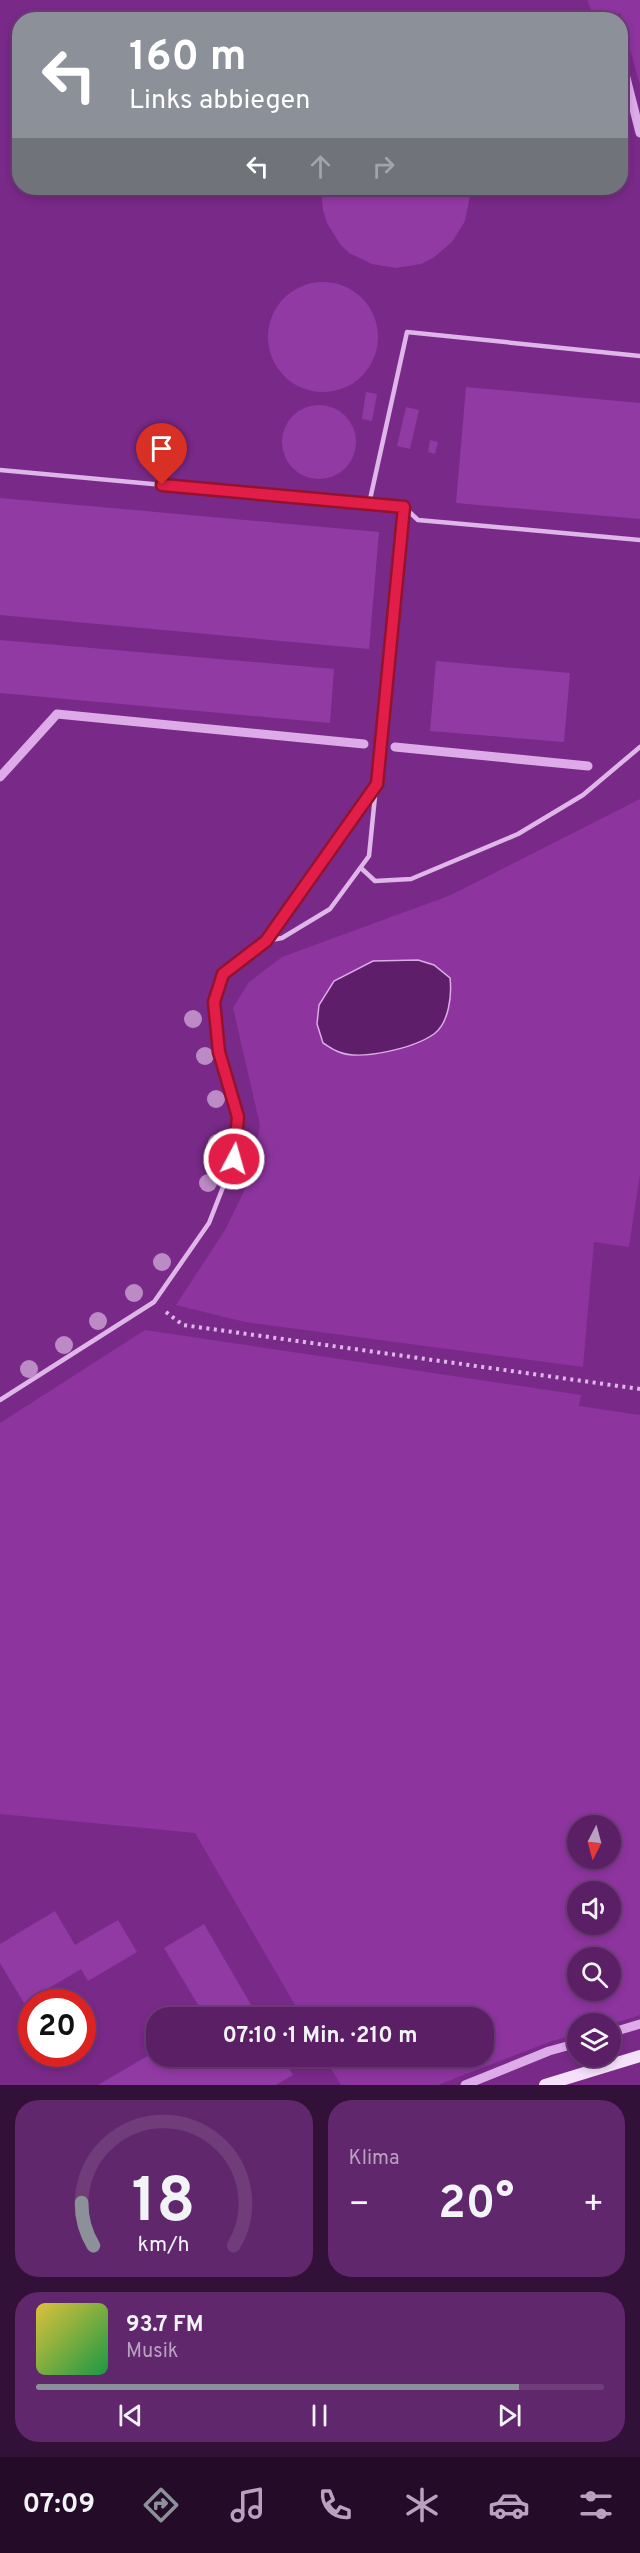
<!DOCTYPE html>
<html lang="de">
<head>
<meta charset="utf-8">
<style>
	:root { --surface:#5b1f66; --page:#61276c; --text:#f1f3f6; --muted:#b8a2bf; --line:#703d7a; --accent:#8c9099 }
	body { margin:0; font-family:Overpass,sans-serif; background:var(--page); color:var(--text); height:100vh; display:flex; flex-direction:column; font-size:22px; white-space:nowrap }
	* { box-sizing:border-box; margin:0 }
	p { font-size:20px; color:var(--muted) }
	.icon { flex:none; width:33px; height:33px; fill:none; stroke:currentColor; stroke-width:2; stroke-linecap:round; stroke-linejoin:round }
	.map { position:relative; height:2085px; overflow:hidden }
	.sheet { display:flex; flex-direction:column; gap:15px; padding:15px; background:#321138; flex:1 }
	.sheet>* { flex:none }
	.hud { position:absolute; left:12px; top:12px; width:616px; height:183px; border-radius:24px; box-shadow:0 3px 9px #0003,0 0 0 2px var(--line); background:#8c9099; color:#fff; overflow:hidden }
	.needle { width:39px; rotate:186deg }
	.tools { position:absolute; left:567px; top:1815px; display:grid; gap:12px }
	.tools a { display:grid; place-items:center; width:54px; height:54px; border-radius:50%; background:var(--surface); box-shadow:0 3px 9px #0003,0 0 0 2px var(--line); font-size:30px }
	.speed { position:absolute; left:18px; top:1989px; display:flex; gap:12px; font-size:30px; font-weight:700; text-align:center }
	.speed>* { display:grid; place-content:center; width:78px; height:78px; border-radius:50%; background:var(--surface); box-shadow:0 3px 9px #0003,0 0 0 2px var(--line); line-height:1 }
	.speed .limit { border:9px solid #d22; background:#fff; color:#111 }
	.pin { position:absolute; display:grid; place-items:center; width:51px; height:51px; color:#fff; margin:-62px -26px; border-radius:50% 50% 50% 0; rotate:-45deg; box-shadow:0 0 6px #0007 }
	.pin .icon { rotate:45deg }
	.me { position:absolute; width:66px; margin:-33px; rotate:6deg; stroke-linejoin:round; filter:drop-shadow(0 0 4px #0008) }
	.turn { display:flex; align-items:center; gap:21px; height:126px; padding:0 18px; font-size:27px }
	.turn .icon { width:78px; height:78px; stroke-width:2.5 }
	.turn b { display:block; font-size:42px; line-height:51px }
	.lanes { display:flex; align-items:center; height:57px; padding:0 18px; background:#0003; justify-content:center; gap:30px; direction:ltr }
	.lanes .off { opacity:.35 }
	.big { font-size:45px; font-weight:700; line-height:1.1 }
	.sheet .card { flex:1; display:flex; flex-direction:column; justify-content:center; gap:9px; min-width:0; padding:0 21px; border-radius:24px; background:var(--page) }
	.sheet .dial { align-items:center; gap:0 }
	.dial svg { height:156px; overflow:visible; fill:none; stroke:var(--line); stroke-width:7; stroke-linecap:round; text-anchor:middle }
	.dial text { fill:var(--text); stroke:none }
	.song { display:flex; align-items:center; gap:18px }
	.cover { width:72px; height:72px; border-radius:9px; background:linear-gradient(135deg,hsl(50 70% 55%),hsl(140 70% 35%)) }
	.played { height:6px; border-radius:3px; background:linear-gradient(90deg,var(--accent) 85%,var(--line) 85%) }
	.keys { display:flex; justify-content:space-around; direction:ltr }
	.heat { display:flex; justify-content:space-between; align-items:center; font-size:33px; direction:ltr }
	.sheet .tiles { flex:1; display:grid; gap:15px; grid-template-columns:1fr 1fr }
	.card:last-child { grid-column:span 2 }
	.trip { position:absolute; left:146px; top:2007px; width:348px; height:60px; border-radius:24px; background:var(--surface); box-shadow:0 3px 9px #0003,0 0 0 2px var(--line); font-weight:700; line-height:60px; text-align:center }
	.dock { display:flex; height:96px; justify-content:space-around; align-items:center; background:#240c29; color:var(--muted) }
	.dock .icon { width:42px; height:42px }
	.dock .selected { color:var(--accent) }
	.dock b { font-size:27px; color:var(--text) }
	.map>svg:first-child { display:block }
	.green { fill:#8d349f; fill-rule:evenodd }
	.water { fill:#5e1e69; stroke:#ddabe8; stroke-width:1.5 }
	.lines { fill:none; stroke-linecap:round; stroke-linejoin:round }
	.stream { stroke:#ddabe8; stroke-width:9 }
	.building { fill:#923aa4 }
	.path { stroke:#dfb6e8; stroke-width:4; stroke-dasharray:3 4.5; stroke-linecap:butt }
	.lane { stroke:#dfb6e8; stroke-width:4.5 }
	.secondary { stroke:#f4e0f8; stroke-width:12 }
	.tree { fill:#bc8ac5 }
	.route-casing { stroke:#92132f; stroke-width:15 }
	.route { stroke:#e11d48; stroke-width:10 }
</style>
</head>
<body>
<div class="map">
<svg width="640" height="2085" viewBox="0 0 640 2085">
	<rect width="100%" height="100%" fill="#792988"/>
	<path class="green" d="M587,0h53v85l-20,-72 -10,6h-15z
		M640,799v375l-11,73 -35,-5 -11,125 -338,-45 -69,-17 49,-75 27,-55 8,-50 -27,-117 16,-26 33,-25 169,-62z
		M145,1330l436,65 -2,11 61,9v600l-29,9h-33l-1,10 -28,8 -111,43h-97l-17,-28 159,-1v-38l-181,-1 -107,-184 -195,-19v-391zM578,1826h32v32h-32zM578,1892h32v32h-32zM578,1958h32v32h-32z"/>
	<path class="water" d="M418,960l16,5 16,13c2,17 -1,45 -16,56 -20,14 -73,27 -95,18 -6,-2 -11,-6 -16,-9l-6,-19 2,-19 15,-24 39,-20z"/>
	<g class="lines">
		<path class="stream" d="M621,58l19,75
			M395,747l193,19
			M0,777l57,-63 307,30
			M610,2033l30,-9
			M465,2085l84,-34 29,-8"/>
	</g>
	<path class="building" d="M321,188h148l1,8 -5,25 -13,21 -19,16 -12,6 -25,4 -24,-4 -23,-11 -9,-9 -13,-21 -4,-13z
		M268 337a55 55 0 1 1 110 0a55 55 0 1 1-110 0Z
		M466,387l174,16v116l-184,-16z
		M366,392l11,2 -5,27 -10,-2z
		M282 442a37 37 0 1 1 74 0a37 37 0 1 1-74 0Z
		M406,407l13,3 -9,39 -13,-3z
		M430,440l8,2 -3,12 -7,-2z
		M0,498l379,34 -10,117 -369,-34z
		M0,640l334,29 -4,54 -330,-30z
		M436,661l134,12 -6,69 -134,-11z
		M55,1911l20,34 43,-25 19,32 -49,29 -7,-12 -57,34 -24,-40v-19z
		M204,1924l43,74 12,20h-53l-42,-70z
		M156,2051v5h126l11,19 -17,10h-178z"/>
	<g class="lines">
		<path class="path" d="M166,1312l17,13 457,64"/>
		<path class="lane" d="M0,470l404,37 14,13 222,20
			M369,504l38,-172 233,24
			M361,868l14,13 36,-2 107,-45 65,-39 57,-48
			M266,941l109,-155
			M0,1400l154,-98 55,-79 25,-64 5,-42 -19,-65 -6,-50 9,-28 43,-33 16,-3 48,-29 39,-53 35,-349"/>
		<path class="secondary" d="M545,2085l95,-29"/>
	</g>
	<g class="tree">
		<circle cx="193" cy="1019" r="9"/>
		<circle cx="205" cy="1056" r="9"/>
		<circle cx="216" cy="1099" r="9"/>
		<circle cx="217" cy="1143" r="9"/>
		<circle cx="208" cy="1183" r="9"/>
		<circle cx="162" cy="1262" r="9"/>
		<circle cx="134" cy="1293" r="9"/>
		<circle cx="98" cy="1321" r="9"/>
		<circle cx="64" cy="1345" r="9"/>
		<circle cx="29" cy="1369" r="9"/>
	</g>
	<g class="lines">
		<g class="route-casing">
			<path id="route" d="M162,485l242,22 -27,277 -111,157 -43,33 -9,28 5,50 19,65 -4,42"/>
		</g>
		<use href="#route" class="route"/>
	</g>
</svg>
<div class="tools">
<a><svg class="needle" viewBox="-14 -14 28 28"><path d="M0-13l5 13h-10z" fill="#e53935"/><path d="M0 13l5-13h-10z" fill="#b8a2bf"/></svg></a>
<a><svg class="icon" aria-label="sound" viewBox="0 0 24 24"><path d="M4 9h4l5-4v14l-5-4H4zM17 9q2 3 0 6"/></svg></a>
<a><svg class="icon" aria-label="search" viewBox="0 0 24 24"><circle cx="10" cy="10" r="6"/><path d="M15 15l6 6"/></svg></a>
<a><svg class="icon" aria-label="layers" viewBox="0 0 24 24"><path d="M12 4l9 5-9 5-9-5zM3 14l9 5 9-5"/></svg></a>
</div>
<div class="speed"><div class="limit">20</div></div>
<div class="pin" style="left:162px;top:485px;background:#d93025"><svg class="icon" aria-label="arrive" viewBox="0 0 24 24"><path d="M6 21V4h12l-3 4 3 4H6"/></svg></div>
<svg class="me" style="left:234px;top:1159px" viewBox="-20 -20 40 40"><circle r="17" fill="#e11d48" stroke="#fff" stroke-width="3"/><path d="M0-11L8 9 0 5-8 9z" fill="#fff"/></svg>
<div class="trip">07:10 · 1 Min. · 210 m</div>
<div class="hud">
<div class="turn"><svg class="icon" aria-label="left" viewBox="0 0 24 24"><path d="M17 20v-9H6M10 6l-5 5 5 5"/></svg><div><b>160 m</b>Links abbiegen</div></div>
<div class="lanes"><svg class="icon" aria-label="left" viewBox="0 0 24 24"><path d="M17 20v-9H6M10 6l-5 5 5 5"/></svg><svg class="icon off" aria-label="ahead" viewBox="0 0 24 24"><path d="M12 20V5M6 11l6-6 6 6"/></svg><svg class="icon off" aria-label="right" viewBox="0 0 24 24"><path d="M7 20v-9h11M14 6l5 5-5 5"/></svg></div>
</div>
</div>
<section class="sheet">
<div class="tiles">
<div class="card dial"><svg viewBox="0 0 100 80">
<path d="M14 69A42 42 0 1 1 86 69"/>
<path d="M14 69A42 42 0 0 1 8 47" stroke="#8c9099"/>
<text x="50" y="56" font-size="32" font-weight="700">18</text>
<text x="50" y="72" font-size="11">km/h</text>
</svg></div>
<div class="card"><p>Klima</p>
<div class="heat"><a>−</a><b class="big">20°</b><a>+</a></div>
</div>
<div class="card">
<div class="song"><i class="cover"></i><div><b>93.7 FM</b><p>Musik</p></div></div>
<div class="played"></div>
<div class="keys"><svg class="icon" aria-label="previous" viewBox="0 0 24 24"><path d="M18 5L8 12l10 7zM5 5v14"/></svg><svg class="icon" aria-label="pause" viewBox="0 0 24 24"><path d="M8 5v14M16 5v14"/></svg><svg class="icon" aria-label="next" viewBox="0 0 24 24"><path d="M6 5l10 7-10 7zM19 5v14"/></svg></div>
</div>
</div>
</section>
<nav class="dock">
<b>07:09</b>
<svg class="icon selected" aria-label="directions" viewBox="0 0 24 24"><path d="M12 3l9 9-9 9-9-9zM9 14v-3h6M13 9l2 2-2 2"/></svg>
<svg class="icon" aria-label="music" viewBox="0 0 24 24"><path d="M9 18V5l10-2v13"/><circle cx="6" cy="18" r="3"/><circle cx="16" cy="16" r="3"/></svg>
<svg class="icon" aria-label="phone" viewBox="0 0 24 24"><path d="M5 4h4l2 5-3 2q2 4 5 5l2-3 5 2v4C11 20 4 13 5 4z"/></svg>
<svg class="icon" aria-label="climate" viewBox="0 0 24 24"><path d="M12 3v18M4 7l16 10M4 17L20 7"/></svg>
<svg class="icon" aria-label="car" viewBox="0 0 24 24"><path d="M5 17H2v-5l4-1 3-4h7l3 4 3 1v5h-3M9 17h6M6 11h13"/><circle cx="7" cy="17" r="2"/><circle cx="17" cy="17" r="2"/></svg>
<svg class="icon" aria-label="filters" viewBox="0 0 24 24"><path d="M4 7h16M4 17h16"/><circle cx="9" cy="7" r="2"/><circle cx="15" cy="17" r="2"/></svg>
</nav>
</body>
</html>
